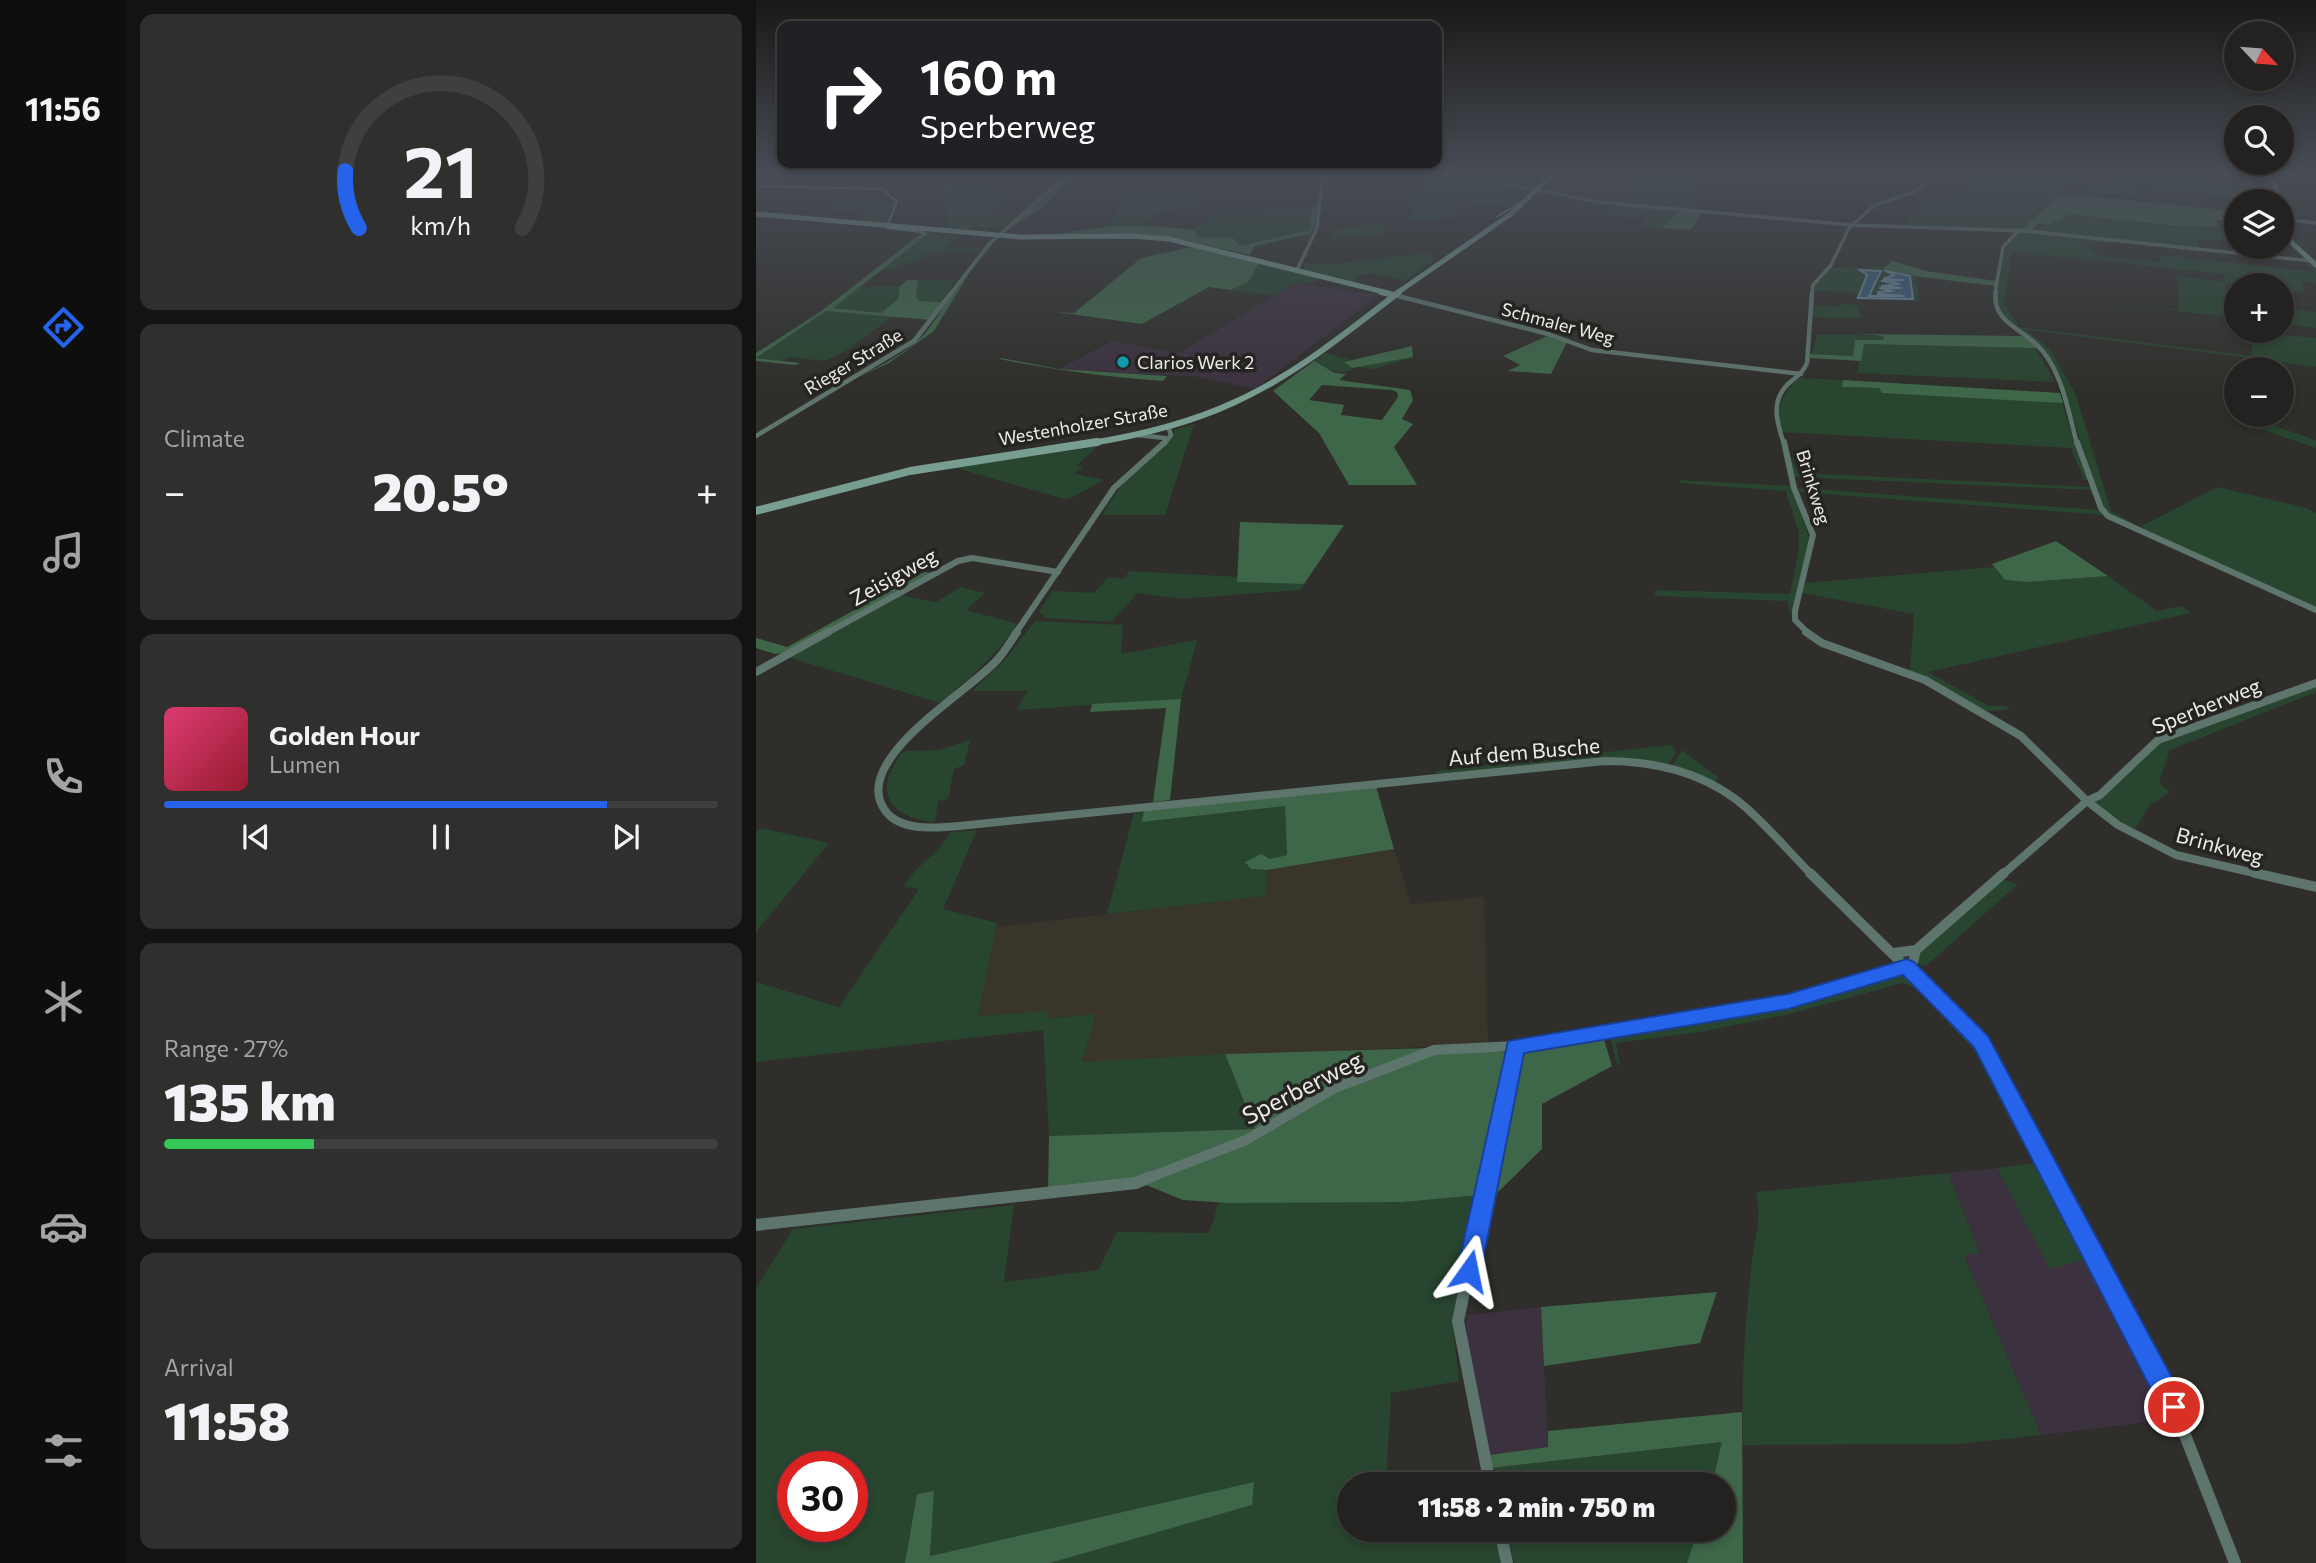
<!DOCTYPE html>
<html lang="en">
<head>
<meta charset="utf-8">
<style>
	:root { --surface:#232220; --page:#2f2f2d; --text:#f1f3f6; --muted:#a3a4a5; --line:#403f3e; --accent:#2563eb }
	body { margin:0; font-family:Commissioner,sans-serif; background:var(--page); color:var(--text); height:100vh; display:flex; flex-direction:column; font-size:26px; white-space:nowrap }
	* { box-sizing:border-box; margin:0 }
	p { font-size:23px; color:var(--muted) }
	.icon { flex:none; width:38px; height:38px; fill:none; stroke:currentColor; stroke-width:2; stroke-linecap:round; stroke-linejoin:round }
	.map { position:relative; flex:1; overflow:hidden }
	.sheet { display:flex; flex-direction:column; gap:14px; padding:14px; background:#131312; width:630px }
	.sheet>* { flex:none }
	.top-card { position:absolute; left:21px; top:21px; width:665px; height:147px; border-radius:14px; box-shadow:0 4px 10px #0003,0 0 0 2px var(--line); background:#202124; color:#fff; overflow:hidden }
	.needle { width:46px; rotate:116deg }
	.fabs { position:absolute; left:1468px; top:21px; display:grid; gap:14px }
	.fabs a { display:grid; place-items:center; width:70px; height:70px; border-radius:50%; background:var(--surface); box-shadow:0 4px 10px #0003,0 0 0 2px var(--line); font-size:35px }
	.speed { position:absolute; left:21px; top:1451px; display:flex; gap:14px; font-size:35px; font-weight:700; text-align:center }
	.speed>* { display:grid; place-content:center; width:91px; height:91px; border-radius:50%; background:var(--surface); box-shadow:0 4px 10px #0003,0 0 0 2px var(--line); line-height:1 }
	.speed .limit { border:10px solid #d22; background:#fff; color:#111 }
	.pin { position:absolute; display:grid; place-items:center; width:60px; height:60px; color:#fff; margin:-30px; border:4px solid #fff; border-radius:50%; box-shadow:0 2px 7px #0007 }
	.me { position:absolute; width:77px; margin:-38px; rotate:12deg; stroke-linejoin:round; filter:drop-shadow(0 0 5px #0008) }
	.turn { display:flex; align-items:center; gap:24px; height:147px; padding:0 28px; font-size:32px }
	.turn .icon { width:91px; height:91px; stroke-width:2.5 }
	.turn b { display:block; font-size:49px; line-height:60px }
	.big { font-size:52px; font-weight:800; line-height:1.1 }
	.sheet .tile { flex:1; display:flex; flex-direction:column; justify-content:center; gap:10px; min-width:0; padding:0 24px; border-radius:14px; background:var(--page) }
	.sheet .dial { align-items:center; gap:0 }
	.dial svg { height:182px; overflow:visible; fill:none; stroke:var(--line); stroke-width:7; stroke-linecap:round; text-anchor:middle }
	.dial text { fill:var(--text); stroke:none }
	.song { display:flex; align-items:center; gap:21px }
	.cover { width:84px; height:84px; border-radius:10px; background:linear-gradient(135deg,hsl(340 70% 55%),hsl(350 70% 35%)) }
	.played { height:7px; border-radius:4px; background:linear-gradient(90deg,var(--accent) 80%,var(--line) 80%) }
	.keys { display:flex; justify-content:space-around; direction:ltr }
	.heat { display:flex; justify-content:space-between; align-items:center; font-size:38px; direction:ltr }
	.charge { height:10px; border-radius:5px; background:linear-gradient(90deg,#34c759 27%,var(--line) 0) }
	.trip { position:absolute; left:581px; top:1472px; width:399px; height:70px; border-radius:35px; background:var(--surface); box-shadow:0 4px 10px #0003,0 0 0 2px var(--line); font-weight:800; line-height:70px; text-align:center }
	main { display:flex; flex:1; min-height:0 }
	.tab-bar { display:flex; flex-direction:column; width:126px; justify-content:space-around; align-items:center; background:#0e0e0d; color:var(--muted) }
	.tab-bar .icon { width:49px; height:49px }
	.tab-bar .current { color:var(--accent) }
	.tab-bar b { font-size:32px; color:var(--text) }
	.map>svg:first-child { display:block }
	.commercial { fill:#3c313f }
	.built { fill:#39352b }
	.green { fill:#28452f; fill-rule:evenodd }
	.forest { fill:#3e6648; fill-rule:evenodd }
	.water { fill:#375e7b; stroke:#6d889c; stroke-width:2 }
	.lines { fill:none; stroke-linecap:round; stroke-linejoin:round }
	.stream { stroke:#6d889c; stroke-width:2 }
	.street-far5 { stroke:#5e756d; stroke-width:3.5 }
	.street-far4 { stroke:#5e756d; stroke-width:4.5 }
	.street-far3 { stroke:#5e756d; stroke-width:6 }
	.street-far2 { stroke:#5e756d; stroke-width:8 }
	.street-far1 { stroke:#5e756d; stroke-width:10 }
	.street { stroke:#5e756d; stroke-width:12 }
	.secondary-far2 { stroke:#789d91; stroke-width:5 }
	.secondary-far1 { stroke:#789d91; stroke-width:6 }
	.secondary { stroke:#789d91; stroke-width:8 }
	.route { fill:#2563eb; stroke:#184099; stroke-width:2 }
	.culture-dot { fill:#0f9aa8; stroke:#252420; stroke-width:2.5 }
	.labels { text-anchor:middle; dominant-baseline:central; stroke-width:7; stroke-linejoin:round; paint-order:stroke }
	.far-street-label { font-size:18px; fill:#ecebe8; stroke:#252420 }
	.far-poi-label { font-size:18px; fill:#ecebe8; stroke:#252420; text-anchor:start }
	.street-label { font-size:21px; fill:#ecebe8; stroke:#252420 }
	.near-street-label { font-size:24px; fill:#ecebe8; stroke:#252420 }
</style>
</head>
<body>
<main>
<nav class="tab-bar">
<b>11:56</b>
<svg class="icon current" aria-label="directions" viewBox="0 0 24 24"><path d="M12 3l9 9-9 9-9-9zM9 14v-3h6M13 9l2 2-2 2"/></svg>
<svg class="icon" aria-label="music" viewBox="0 0 24 24"><path d="M9 18V5l10-2v13"/><circle cx="6" cy="18" r="3"/><circle cx="16" cy="16" r="3"/></svg>
<svg class="icon" aria-label="phone" viewBox="0 0 24 24"><path d="M5 4h4l2 5-3 2q2 4 5 5l2-3 5 2v4C11 20 4 13 5 4z"/></svg>
<svg class="icon" aria-label="climate" viewBox="0 0 24 24"><path d="M12 3v18M4 7l16 10M4 17L20 7"/></svg>
<svg class="icon" aria-label="car" viewBox="0 0 24 24"><path d="M5 17H2v-5l4-1 3-4h7l3 4 3 1v5h-3M9 17h6M6 11h13"/><circle cx="7" cy="17" r="2"/><circle cx="17" cy="17" r="2"/></svg>
<svg class="icon" aria-label="filters" viewBox="0 0 24 24"><path d="M4 7h16M4 17h16"/><circle cx="9" cy="7" r="2"/><circle cx="15" cy="17" r="2"/></svg>
</nav>
<section class="sheet">
<div class="tile dial"><svg viewBox="0 0 100 80">
<path d="M14 69A42 42 0 1 1 86 69"/>
<path d="M14 69A42 42 0 0 1 8 44" stroke="#2563eb"/>
<text x="50" y="56" font-size="32" font-weight="700">21</text>
<text x="50" y="72" font-size="11">km/h</text>
</svg></div>
<div class="tile"><p>Climate</p>
<div class="heat"><a>−</a><b class="big">20.5°</b><a>+</a></div>
</div>
<div class="tile">
<div class="song"><i class="cover"></i><div><b>Golden Hour</b><p>Lumen</p></div></div>
<div class="played"></div>
<div class="keys"><svg class="icon" aria-label="previous" viewBox="0 0 24 24"><path d="M18 5L8 12l10 7zM5 5v14"/></svg><svg class="icon" aria-label="pause" viewBox="0 0 24 24"><path d="M8 5v14M16 5v14"/></svg><svg class="icon" aria-label="next" viewBox="0 0 24 24"><path d="M6 5l10 7-10 7zM19 5v14"/></svg></div>
</div>
<div class="tile"><p>Range · 27%</p><b class="big">135 km</b><div class="charge"></div></div>
<div class="tile"><p>Arrival</p><b class="big">11:58</b></div>
</section>
<div class="map">
<svg width="1560" height="1563" viewBox="0 0 1560 1563">
	<rect width="100%" height="100%" fill="#2f2e2a"/>
	<path class="commercial" d="M801,173h58l21,2 -14,29 -80,-13z
		M540,283l83,12 -124,94 -56,-12 -140,-8 53,-28 67,12z
		M1241,1168l53,100 43,-11 79,162 -131,16 -77,-180 16,-3 -32,-79z
		M785,1307l7,140 -59,8 -22,-104 -1,-36z"/>
	<path class="built" d="M638,849l17,55 73,-7 4,147 -407,18 14,-48 -50,5 2,-8 -69,5 18,-89 269,-31 2,-26z"/>
	<path class="green" d="M664,173h38l72,18 -20,15 -55,-5 -7,7 16,8 -46,5 -10,-2 18,-45z
		M711,173h82l-13,16z
		M859,173h91l-8,10 -10,26 -66,-5 13,-28z
		M1186,173h144l-30,22 3,1 -35,33 -122,-3c17,-17 24,-29 50,-24l23,-19 -37,-6z
		M1391,173h57v11l62,7 3,10 -131,-14 -2,2 5,8 -57,-5 -18,2z
		M186,188l70,2 -25,25 32,1 -12,10 -35,1 -8,4 -15,-1z
		M365,189l82,6 -8,10 -39,9 -13,13h-38l18,-22z
		M88,202h51l2,3 -8,20 -38,-3 17,-13h-35z
		M858,206l64,6 -16,16 -20,-3 5,-6 -45,-4z
		M557,207l-2,23 -72,16 -7,-9h-35l-3,-7 21,-16z
		M1313,214l166,13 1,4h-7l7,2v9l-38,-3v9l-86,-7v2l-15,-1 -11,4 13,9 61,7 2,-7 152,17 -10,-11 7,1 5,4v17l-14,-2 2,12 -22,-3v-5l-56,-1 -1,17 11,2v15l-127,-15 70,7 -2,-34 48,6 -1,-8 -212,-22 -8,51 15,24 233,29 -1,-24 65,6v29l-56,-8 -1,10h-8l-1,-11 -224,-28 24,19 26,46 35,116 22,12 -6,2 -17,-9 -7,-8 -44,-131 -23,-35 -27,-18 -14,-22 10,-54 15,-17c13,-1 37,-9 49,-17z
		M625,223l5,10 -52,5v-9z
		M173,233l33,2 -16,13h36l-4,4 -51,1 -9,8c-14,1 -22,9 -36,9z
		M672,253l8,6 -31,22c-16,-3 -39,-13 -50,-2l5,2 -5,2 -52,-14 2,-6 17,2z
		M503,263l61,15 -10,6 -13,-2 -24,14 -41,-6 17,-9z
		M1127,267l33,10 3,24 -64,-2v-6l-41,-3 3,-8 14,-14zM1125,271l-13,25 36,1 2,-2 -5,-4 -22,-3 23,1 -21,-5h22l-21,-3h22l-8,-6 13,1 4,23 -54,-1 8,-24z
		M162,280h37l-14,22 -23,-1 -2,-6z
		M144,286l-2,13 -17,14 -49,-5 28,-21z
		M1084,304l17,1 4,13 -48,-1v-12l26,2z
		M1526,308l34,4v16l-34,-4z
		M70,311l66,6 -46,34 -22,10 -35,-4 -7,4 -26,-3z
		M1061,334l66,2 1,5 -29,-1 -2,16 -41,-2z
		M1107,344l172,4 20,34 -198,-9z
		M569,353l26,7 -6,1 7,7 4,-1 57,-10h1l-41,12 -17,-2c-16,11 -26,3 -42,-6z
		M1044,378l43,2v7l36,1 3,5 180,9 13,44 15,34h-6l-13,-32 -290,-16c-7,-22 1,-41 19,-54z
		M1495,418l65,22v8l-64,-22z
		M438,424l-29,91h-63c11,-17 20,-32 34,-46 12,-12 35,-20 38,-39z
		M341,447l-21,19 7,1 -8,7 29,6 -37,20 -114,-33z
		M1035,456l7,17 293,14 1,3 -297,-13 -6,-20z
		M923,480l112,6 19,53 -15,72 -3,2 -3,-2 -1,-10 -133,-5v-6l135,4 9,-44v-17l-13,-42 -105,-8z
		M1461,487l90,21 9,5v96l-176,-82z
		M1043,488l301,22 5,5 -306,-23z
		M1238,567l11,13 22,2 81,-6 49,35 25,-5 9,7 -263,59 61,34h16l6,4 -26,1 -75,-38 4,-59 -113,-21 4,-10z
		M374,571l110,6 -2,5 66,2 -4,6 -120,9 -42,-6 -27,29 -65,-4 -7,-7 13,-20 42,2 14,-16 15,2z
		M204,587l25,6 -19,17 53,14c-24,31 -49,55 -79,79l-153,-46 112,-62 37,7z
		M279,621l88,4 -2,29 76,-14 -16,59 -164,11 10,-19h-55l33,-31z
		M1560,686v6l-146,58 -11,33 11,9 -21,14 -15,25 -15,-7 -26,-21 68,-62z
		M214,740l-6,25 -10,4 -6,30 -10,2 -3,21c-48,-4 -63,-33 -31,-71l35,-1z
		M915,745l5,7 -8,13 -63,-6 -28,1 -140,14 -1,-3z
		M926,750l37,28 -6,5 -41,-16z
		M529,806l2,49 -17,4 -18,10 15,1 -1,26 -159,18 27,-101h10l-1,9z
		M5,828l68,15 -73,89v-100z
		M221,830l-34,79 54,14 -19,93 70,-5 -2,8 50,-5 -14,48 143,-8 30,75 -206,7 -6,-106 -287,32v-80l83,25 80,-118 -15,-2c11,-23 34,-30 46,-55z
		M1246,879l16,5 -92,82 -9,-3 3,-10z
		M1149,970l74,74 114,213 -43,12 -53,-101 36,-5 -59,-113 -60,-64 -12,-3 -112,31 -90,18 -84,11 4,21 -3,1 -7,-30 82,-13z
		M1192,1173l32,80 -16,2 77,180 -83,9 -215,1c-2,-61 2,-124 9,-184 3,-28 10,-39 4,-69z
		M725,1195l-29,124 7,62 -68,12 -5,91h-37v46h145l8,33h-452l201,-58 3,-23 -324,74 4,-65 -17,3 -12,69h-149v-275l37,-59 221,-24 -10,77 94,-12 19,-38 92,1 10,-31h184zM37,1466h59v60h-59z
		M967,1442l-11,42h-217l-4,-16z
		M750,1530h192l-11,33h-173z"/>
	<path class="forest" d="M305,175l66,4 -54,-2 -29,29 -42,28 61,-54z
		M1309,194l171,17v11l-31,-3 11,2 4,5 16,-2v9l-8,-2 8,-1 -1,-3 -65,-2 -101,-11 -18,10h-12l-8,6 -22,-2h15l30,-29z
		M861,204l85,9 -12,17 -28,-2 15,-16 -63,-6z
		M561,206l-3,22 -4,6 -56,12 -4,9 -66,-15 -144,-4 65,-9 52,-1 37,4 4,7h34l7,9 71,-16 3,-23z
		M167,232l6,1 -96,75 48,5 17,-14 2,-13 7,-6h11l-2,15 2,6 23,1 -10,18 -105,-9 -70,47 44,5 -5,2 -39,-4v-8l64,-41z
		M239,241l-25,31 -36,59 -45,32 -30,14c22,-12 50,-25 67,-45 24,-29 38,-69 69,-91z
		M440,246l63,17 -10,18 -18,9 -22,-3 -67,37 -86,-12 18,1 67,-55z
		M1137,261l33,10 70,10 -1,5 -81,-10 -31,-8z
		M1105,334l162,2 15,12 -174,-4 -3,17 -51,-3v-4l43,2 2,-16h29l-1,-4z
		M791,336l20,6 -16,32 -43,-3 12,-6 -17,-9z
		M656,346l1,11 -61,11 -8,-6z
		M245,358l58,11 108,7 -4,5c-55,-4 -109,-11 -164,-22z
		M558,361l21,12 11,1 -7,6 71,10 3,10 -11,19 11,5 -19,23 23,38h-68l-30,-52 -46,-42zM566,385l70,5 5,2 1,5 -16,23 -41,-5 3,-10 -35,-5z
		M1087,380l217,13 3,10 -181,-10 -3,-5 -37,-1z
		M484,522l100,3h4l-40,59 -67,-2z
		M1300,541l52,35 -81,6 -22,-2 -13,-16z
		M168,572l8,1 -148,80 -9,1 -19,-6v-10l31,9z
		M425,699l-11,101 -17,2 13,-94 -76,4 2,-8z
		M620,786l18,63 -127,21 -16,-1 -6,-7 16,-8 9,5 17,-4 -2,-49 -143,16 2,-12z
		M847,1036l9,30 -70,38v45l-45,44 -6,1 29,-146z
		M675,1048l2,4h70l6,5 -28,138 -78,7 -174,1 -46,-3 -49,-20 -86,11 1,-55 206,-7 -30,-75z
		M961,1292l-17,51 -156,23 -3,-59z
		M986,1412l1,151h-56l11,-33h26v-46h-12l10,-42 -231,26 -2,-13 59,-8v-16z
		M498,1482l-2,23 -202,58h-145l12,-69 17,-3 -4,65z"/>
	<path class="water" d="M1104,270l21,1 -12,25h36l-27,-2v-2l15,-1 -14,-3h23l-21,-2 19,-2 -19,-3 23,-1 -21,-1 11,-4 -10,-5 26,6 3,23 -55,-1 9,-23z"/>
	<g class="lines">
		<path class="stream" d="M0,186l126,3
			M128,190l13,12 -9,22
			M741,217l24,-15
			M131,228l35,4 2,3"/>
		<path class="street-far5" d="M706,173l18,6 119,23 252,23 175,6 286,30
			M1528,219l32,4
			M541,270l20,-42 5,-48 6,-7
			M195,293l38,-49 72,-64 -3,-7
			M1056,293l1,-8 18,-20 18,-37 26,-23 39,-13 25,-19
			M1239,293l8,-46 16,-17"/>
		<path class="street-far4" d="M1240,292c-5,27 23,36 40,52 26,24 32,67 41,100
			M638,295l154,39 44,16 209,24
			M381,435l28,3
			M0,436l158,-95 38,-49
			M408,444l7,-9 -3,-9
			M1028,444c-7,-21 -14,-43 4,-60 8,-7 15,-11 19,-21l5,-71"/>
		<path class="street-far3" d="M1028,442l10,46 19,47 -18,76v9l14,14
			M1321,442l24,66 7,8 208,94
			M69,634l133,-73 14,-3 86,14
			M259,634l99,-146 51,-46"/>
		<path class="street-far2" d="M261,632c-6,9 -12,19 -19,27 -26,31 -147,99 -114,150 15,23 51,19 75,17l646,-65c45,0 92,10 129,37 25,18 55,54 78,77
			M1050,632l16,11 103,37 96,56 66,65 31,24 58,30 87,20
			M0,672l72,-40
			M1246,875l85,-74 13,-6 58,-55 158,-57"/>
		<path class="street-far1" d="M1054,873l171,168 73,138
			M1499,873l61,14
			M1138,953l22,-3
			M390,1179l100,-39 89,-52 99,-38 81,-4 91,-12 182,-32 119,-35 6,-4 3,-13 88,-77
			M731,1179l28,-133"/>
		<path class="street" d="M732,1177l-30,144 32,163
			M1297,1177l121,230 61,156
			M0,1225l380,-42 14,-6
			M744,1530l7,33"/>
		<path class="secondary-far2" d="M1515,173l9,28
			M1526,210l9,32 25,23
			M0,214l264,23 111,-1 38,3 219,54
			M641,293l114,-79 43,-41"/>
		<path class="secondary-far1" d="M625,292l13,3
			M330,444c51,-8 102,-20 149,-42 60,-27 112,-70 164,-110"/>
		<path class="secondary" d="M0,511l154,-40 187,-29"/>
	</g>
	<linearGradient id="sky" x2="0" y2="1"><stop stop-color="#1a1917"/><stop offset="0.44" stop-color="#474c55"/><stop offset="1" stop-color="#474c55" stop-opacity="0"/></linearGradient>
	<rect width="1560" height="392" fill="url(#sky)"/>
	<path class="route" d="M1151,959l7,3 74,74 195,362 4,9 -4,9 -9,3 -9,-3 -191,-369 -71,-72 -115,34 -264,44 -43,218 -4,8 -8,3 -8,-3 -4,-8 51,-230 280,-47z"/>
	<circle class="culture-dot" cx="367" cy="362" r="7"/>
	<g class="labels">
		<g class="far-street-label">
			<text transform="translate(802 323) rotate(15)">Schmaler Weg</text>
			<text transform="translate(97 361) rotate(-31)">Rieger Straße</text>
			<text transform="translate(327 424) rotate(-10)">Westenholzer Straße</text>
			<text transform="translate(1058 487) rotate(73)">Brinkweg</text>
		</g>
		<g class="far-poi-label">
			<text x="381" y="362">Clarios Werk 2</text>
		</g>
		<g class="street-label">
			<text transform="translate(137 576) rotate(-29)">Zeisigweg</text>
			<text transform="translate(1450 705) rotate(-22)">Sperberweg</text>
			<text transform="translate(768 751) rotate(-5)">Auf dem Busche</text>
			<text transform="translate(1464 845) rotate(15)">Brinkweg</text>
		</g>
		<g class="near-street-label">
			<text transform="translate(546 1087) rotate(-27)">Sperberweg</text>
		</g>
	</g>
</svg>
<div class="fabs">
<a><svg class="needle" viewBox="-14 -14 28 28"><path d="M0-13l5 13h-10z" fill="#e53935"/><path d="M0 13l5-13h-10z" fill="#a3a4a5"/></svg></a>
<a><svg class="icon" aria-label="search" viewBox="0 0 24 24"><circle cx="10" cy="10" r="6"/><path d="M15 15l6 6"/></svg></a>
<a><svg class="icon" aria-label="layers" viewBox="0 0 24 24"><path d="M12 4l9 5-9 5-9-5zM3 14l9 5 9-5"/></svg></a>
<a>+</a>
<a>−</a>
</div>
<div class="speed"><div class="limit">30</div></div>
<div class="pin" style="left:1418px;top:1407px;background:#d93025"><svg class="icon" aria-label="arrive" viewBox="0 0 24 24"><path d="M6 21V4h12l-3 4 3 4H6"/></svg></div>
<svg class="me" style="left:713px;top:1271px" viewBox="-20 -20 40 40"><path d="M0-17L14 15 0 8-14 15z" fill="#2563eb" stroke="#fff" stroke-width="4"/></svg>
<div class="trip">11:58 · 2 min · 750 m</div>
<div class="top-card">
<div class="turn"><svg class="icon" aria-label="right" viewBox="0 0 24 24"><path d="M7 20v-9h11M14 6l5 5-5 5"/></svg><div><b>160 m</b>Sperberweg</div></div>
</div>
</div>
</main>
</body>
</html>
